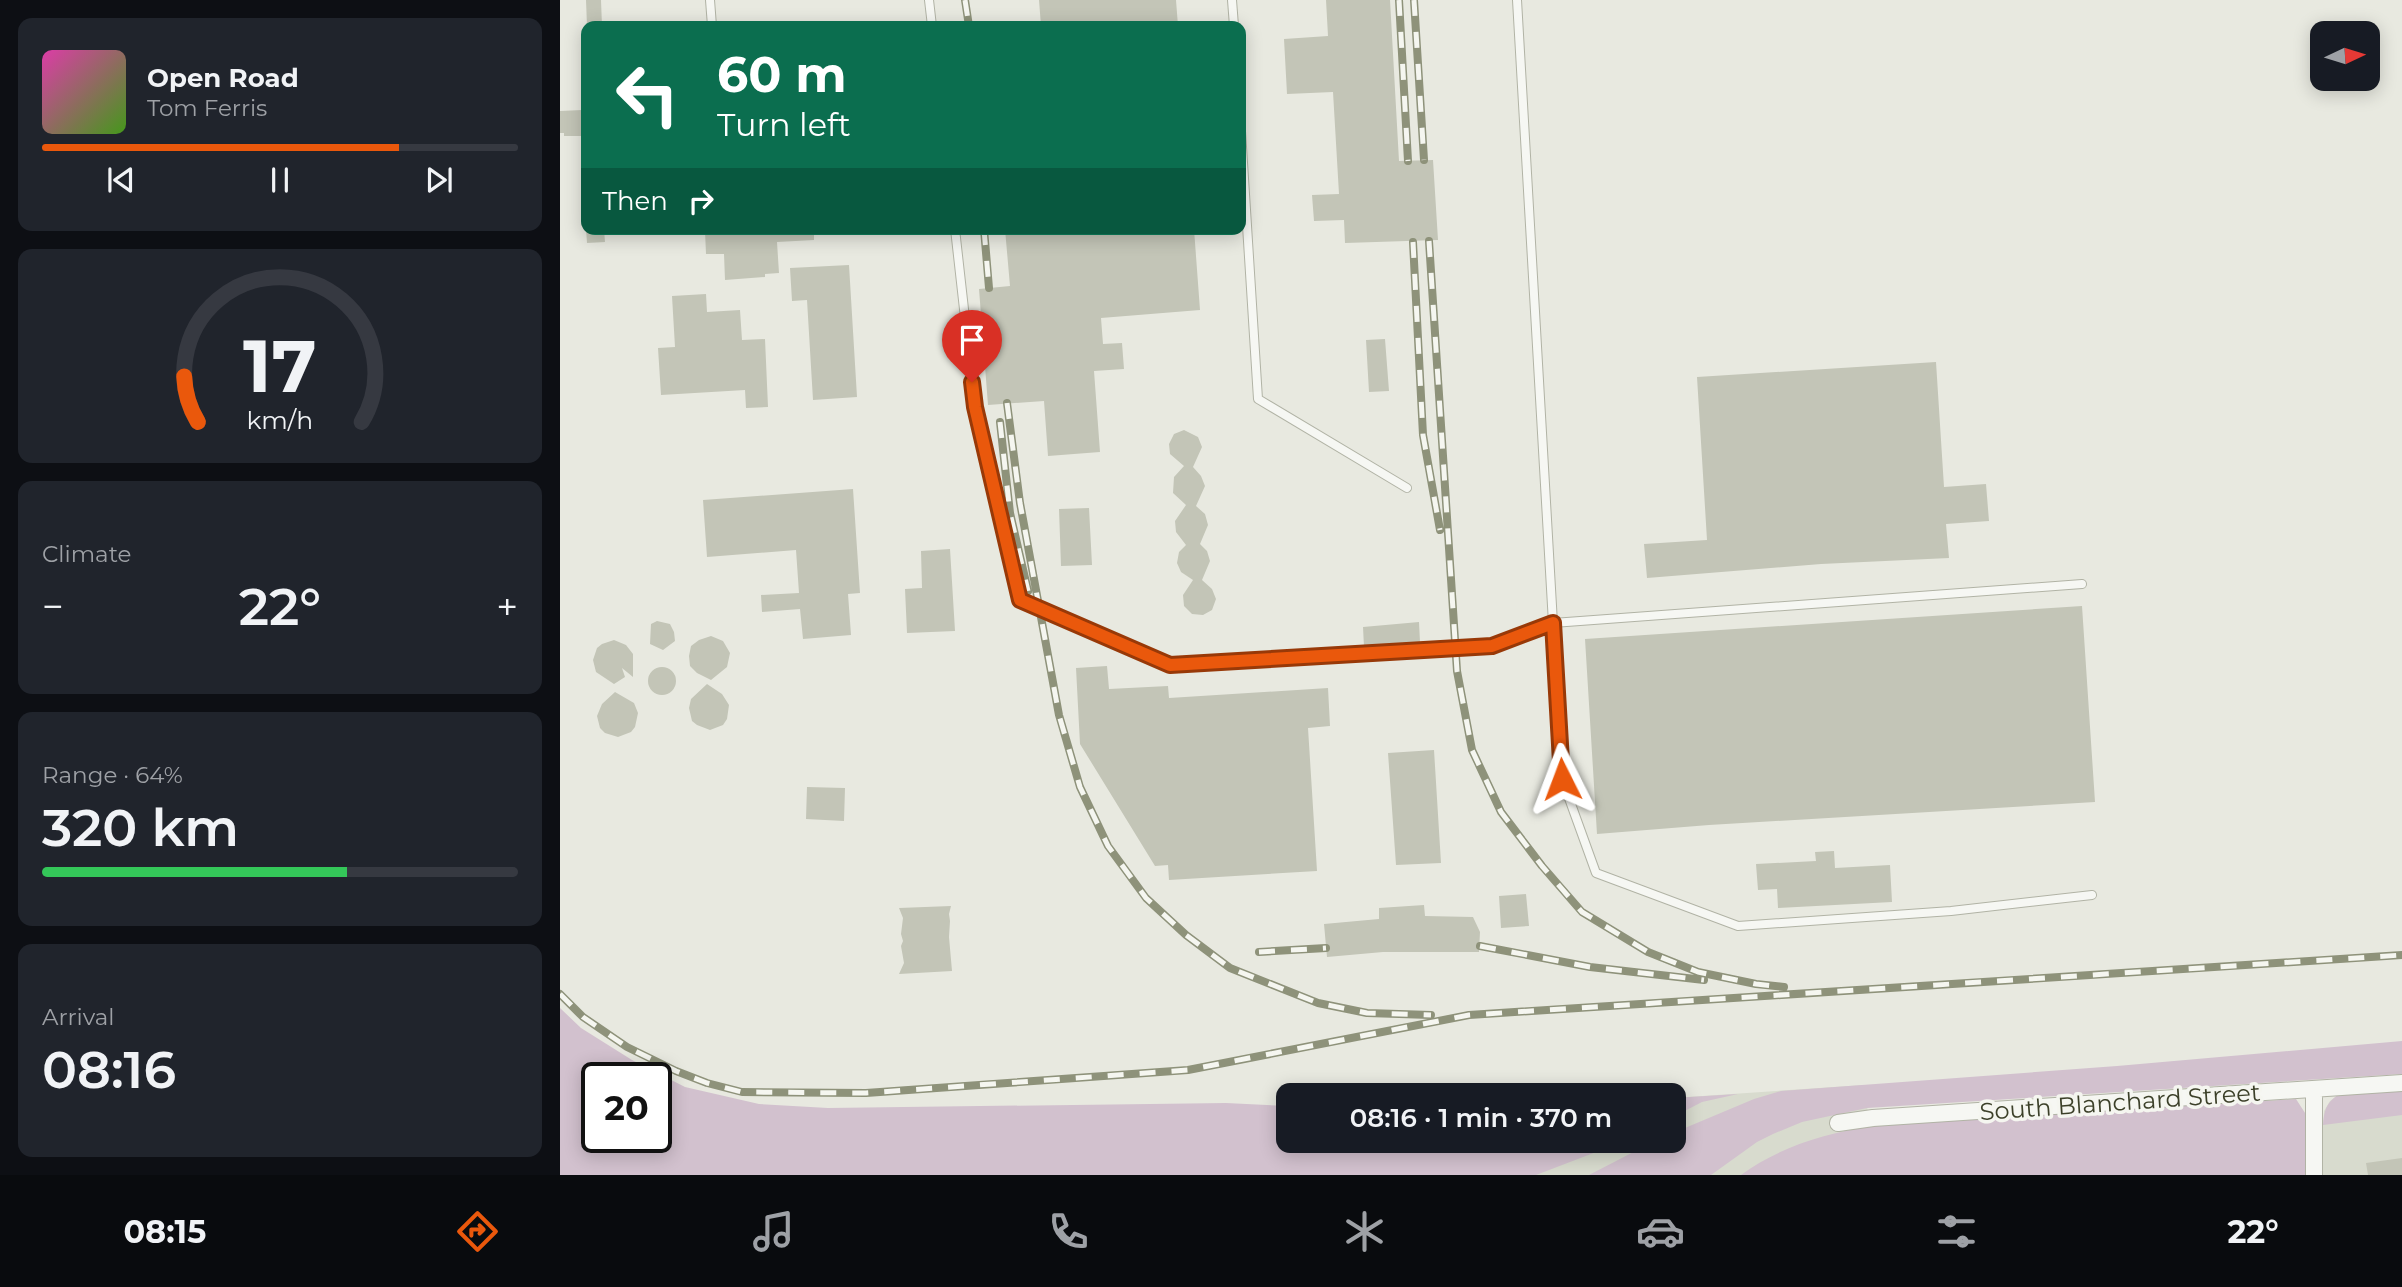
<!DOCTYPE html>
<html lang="en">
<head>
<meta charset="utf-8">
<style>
	:root { --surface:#171b24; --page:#20242c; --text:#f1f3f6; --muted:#9ea1a6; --line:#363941; --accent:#ea580c }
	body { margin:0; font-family:Montserrat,sans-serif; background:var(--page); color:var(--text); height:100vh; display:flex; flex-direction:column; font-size:26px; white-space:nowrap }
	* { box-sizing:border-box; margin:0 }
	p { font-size:23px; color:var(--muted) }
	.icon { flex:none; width:38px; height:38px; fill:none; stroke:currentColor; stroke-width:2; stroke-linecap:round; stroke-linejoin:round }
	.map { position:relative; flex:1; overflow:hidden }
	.drawer { display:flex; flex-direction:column; gap:18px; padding:18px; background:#0d0f14; width:560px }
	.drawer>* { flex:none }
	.banner { position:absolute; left:21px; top:21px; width:665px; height:214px; border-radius:14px; box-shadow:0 4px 18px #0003; background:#0b6e4f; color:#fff; overflow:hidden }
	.needle { width:46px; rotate:86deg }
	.tools { position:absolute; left:1750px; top:21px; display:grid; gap:14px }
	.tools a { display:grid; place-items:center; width:70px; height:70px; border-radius:14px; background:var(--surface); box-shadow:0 4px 18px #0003; font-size:35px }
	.speed { position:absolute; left:21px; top:1062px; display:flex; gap:14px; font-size:35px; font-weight:700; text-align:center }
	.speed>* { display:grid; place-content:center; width:91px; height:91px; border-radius:50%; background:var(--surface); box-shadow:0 4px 18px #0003; line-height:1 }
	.speed .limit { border:4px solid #111; border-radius:10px; background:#fff; color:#111 }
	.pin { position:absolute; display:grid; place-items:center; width:60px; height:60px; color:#fff; margin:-72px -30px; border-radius:50% 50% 50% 0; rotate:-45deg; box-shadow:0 0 7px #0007 }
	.pin .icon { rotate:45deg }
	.me { position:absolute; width:77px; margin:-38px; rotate:357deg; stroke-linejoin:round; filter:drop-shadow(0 0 5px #0008) }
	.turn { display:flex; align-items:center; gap:24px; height:147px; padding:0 21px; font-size:32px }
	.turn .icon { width:91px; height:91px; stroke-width:2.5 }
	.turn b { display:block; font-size:49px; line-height:60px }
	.then { display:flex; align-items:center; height:66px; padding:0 21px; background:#0003; gap:14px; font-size:26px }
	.big { font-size:52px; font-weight:600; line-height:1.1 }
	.drawer .card { flex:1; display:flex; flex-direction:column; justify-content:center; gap:10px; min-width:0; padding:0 24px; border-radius:14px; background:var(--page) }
	.drawer .dial { align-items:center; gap:0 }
	.dial svg { height:182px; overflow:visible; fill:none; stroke:var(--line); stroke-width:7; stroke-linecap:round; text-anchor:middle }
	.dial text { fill:var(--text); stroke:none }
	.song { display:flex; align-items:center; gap:21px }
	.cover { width:84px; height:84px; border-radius:10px; background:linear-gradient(135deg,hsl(320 70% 55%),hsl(100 70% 35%)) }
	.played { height:7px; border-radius:4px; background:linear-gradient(90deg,var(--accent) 75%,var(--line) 75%) }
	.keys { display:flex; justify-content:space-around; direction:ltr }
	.heat { display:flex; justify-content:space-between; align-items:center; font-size:38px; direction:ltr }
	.charge { height:10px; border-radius:5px; background:linear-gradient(90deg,#34c759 64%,var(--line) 0) }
	.trip { position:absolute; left:716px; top:1083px; width:410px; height:70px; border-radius:14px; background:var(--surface); box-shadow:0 4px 18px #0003; font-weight:600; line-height:70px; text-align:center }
	.dock { display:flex; height:112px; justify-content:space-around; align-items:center; background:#090b0e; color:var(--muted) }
	.dock .icon { width:49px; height:49px }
	.dock .selected { color:var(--accent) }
	.dock b { font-size:32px; color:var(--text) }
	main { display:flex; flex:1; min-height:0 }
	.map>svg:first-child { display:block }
	.built { fill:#d8dbce }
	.green { fill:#d2c1ce; fill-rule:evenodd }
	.building { fill:#c3c5b7 }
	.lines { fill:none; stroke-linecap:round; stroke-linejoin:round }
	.lane-casing { stroke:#b1b3a5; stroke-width:10 }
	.street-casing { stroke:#b1b3a5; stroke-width:18 }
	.lane { stroke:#f6f7f3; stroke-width:8 }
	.street { stroke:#f6f7f3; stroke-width:16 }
	.rail-casing { stroke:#8e927a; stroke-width:8 }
	.rail { stroke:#f5f6f0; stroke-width:5; stroke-dasharray:16; stroke-linecap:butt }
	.route-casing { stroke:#983908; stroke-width:18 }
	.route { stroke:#ea580c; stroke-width:12 }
	.labels { text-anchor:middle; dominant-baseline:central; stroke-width:7; stroke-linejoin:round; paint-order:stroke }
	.street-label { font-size:24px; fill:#3c4029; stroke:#f5f6f0 }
</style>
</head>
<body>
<main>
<section class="drawer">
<div class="card">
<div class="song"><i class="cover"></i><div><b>Open Road</b><p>Tom Ferris</p></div></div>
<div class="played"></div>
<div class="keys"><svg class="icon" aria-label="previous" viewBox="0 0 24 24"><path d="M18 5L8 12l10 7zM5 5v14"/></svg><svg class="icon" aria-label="pause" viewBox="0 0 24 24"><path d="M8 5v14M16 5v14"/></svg><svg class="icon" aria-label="next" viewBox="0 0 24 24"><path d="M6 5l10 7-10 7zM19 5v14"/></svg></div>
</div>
<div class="card dial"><svg viewBox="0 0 100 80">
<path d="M14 69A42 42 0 1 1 86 69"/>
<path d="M14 69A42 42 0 0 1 8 49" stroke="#ea580c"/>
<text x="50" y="56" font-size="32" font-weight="700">17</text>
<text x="50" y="72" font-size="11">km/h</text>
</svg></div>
<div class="card"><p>Climate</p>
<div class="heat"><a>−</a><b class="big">22°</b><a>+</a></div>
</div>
<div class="card"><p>Range · 64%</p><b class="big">320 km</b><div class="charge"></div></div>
<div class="card"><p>Arrival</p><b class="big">08:16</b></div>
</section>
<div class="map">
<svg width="1842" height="1175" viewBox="0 0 1842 1175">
	<rect width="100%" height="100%" fill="#e8e9e0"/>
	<path class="built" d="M1304,1085l9,62 -20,28h-459l71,-34h208v-43z
		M1842,1091v84h-82l4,-64 6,-10 8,-6z"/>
	<path class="green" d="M0,1008l21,20 51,32 53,27 74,17 69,4 398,-5 62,3v35h337l-89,34h-976zM96,1078v60h-59v-60z
		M1842,1041v33l-535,34 -65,14 -29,12 -16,8 -46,33h-122l58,-30 8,-4h18v-8l81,-34 27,-8 336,-25z
		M1842,1091v24l-79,10c1,-14 3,-22 15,-30z
		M1178,1094l-36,8 -29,15v-19z
		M1736,1099l11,17v59h-566c38,-28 83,-41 129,-49z"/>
	<path class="building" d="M26,0h15l1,26h-15z
		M479,0h137l2,26h-137z
		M766,0h64l9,161 34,-1 5,80 -93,3 -1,-23 -30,1 -2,-26 27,-1 -6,-102 -46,2 -3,-55 44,-3z
		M22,110l1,26h-19v-3h-4v-22z
		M26,229h18l1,13 -18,1z
		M187,229h67v11l-37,2 2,31 -14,1v3l-40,3 -1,-26h-18l-1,-23z
		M445,229h189l6,81 -99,8 2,26 19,-1 2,26 -30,2 6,81 -52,4 -4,-55 -56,4 -9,-116 31,-3z
		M289,265l8,132 -44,3 -6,-100 -15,1 -2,-33z
		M146,294l1,18 33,-2 2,30 23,-1 3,68 -22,1 -1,-18 -84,5 -3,-47 17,-1 -3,-51z
		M825,339l4,52 -20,1 -3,-52z
		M1376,362l8,125 42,-3 3,37 -43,3 3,34 -128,6 -174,14 -3,-34 63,-4 -10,-163z
		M624,430l14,7 4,10 -9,20 8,9 4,10 -9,20 9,8 3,11 -8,19 7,7 3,10 -8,19 10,9 4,10 -4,11 -9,5 -11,-1 -8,-8 -1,-11 10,-15 -12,-8 -4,-9 2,-11 7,-7 -10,-13 -1,-11 11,-16 -13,-12 1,-16 10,-11 -14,-12 -1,-10 5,-10z
		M293,489l7,104 -12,1 3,41 -48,4 -3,-30 -38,3 -1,-17 38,-2 -3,-43 -89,7 -4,-57z
		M529,508l3,57 -31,1 -2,-57z
		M390,549l5,82 -48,2 -2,-44 17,-1 -1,-37z
		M1522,606l13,196 -386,23 -112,9 -12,-195z
		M97,621l13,3 4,8 1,9 -12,9 -13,-6 1,-20z
		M859,622l1,20 -56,5 -1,-20z
		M151,636l12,5 7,12 -3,14 -16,13 -14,-7 -7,-7 -1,-10 2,-10 8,-6z
		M54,640l12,5 7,9v23l-11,-9 3,9 -11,7 -18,-12 -3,-12 4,-12 5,-4z
		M547,666l2,23 59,-3 1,12 159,-10 2,38 -22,2 9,143 -148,9 -1,-15 -13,1 -75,-122 -4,-76z
		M88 681a14 14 0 1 1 28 0a14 14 0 1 1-28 0Z
		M147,684l15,10 7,11 -2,14 -4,6 -13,5 -13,-5 -5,-4 -3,-13 2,-9z
		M55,692l19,11 4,10 -3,14 -4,5 -13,5 -13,-4 -5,-5 -3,-12 5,-12z
		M874,750l7,113 -45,2 -8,-112z
		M247,787l38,1 -1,33 -38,-2z
		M1274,851l1,17 55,-3 2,37 -114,6 -1,-19 -19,1 -2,-26 60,-3 -1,-9z
		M966,894l3,32 -28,2 -2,-32z
		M864,905l1,11 48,1 7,15 -1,20h-96l-56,5 -3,-33 55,-5v-11z
		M391,906l-2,8 1,7 -1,16 3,34 -53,3 5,-11 -3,-17 2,-5 -2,-7 2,-16 -4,-10z
		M1842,1158v17h-34l-2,-12z"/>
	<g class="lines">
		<g class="lane-casing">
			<path id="lane" d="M150,0l2,26
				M369,0l3,26
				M672,0l2,26
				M957,0l45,779 34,94 142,53 213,-15 141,-16
				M681,131l17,268 149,89
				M395,229l20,178 45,193 150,65 322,-19 61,-23 529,-39"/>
		</g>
		<g class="street-casing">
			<path id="street" d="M1278,1123l35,-5 529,-35
				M1754,1175v-86"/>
		</g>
		<use href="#lane" class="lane"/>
		<use href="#street" class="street"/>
		<g class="rail-casing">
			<path id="rail" d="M405,0l4,26
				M839,0l9,161
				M854,0l10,160
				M424,229l5,59
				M869,241l28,430 15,79 29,62 41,54 40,46 66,40 50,20 58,12 28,3
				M853,242l10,193 17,95
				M447,403l13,100 39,212 21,72 28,59 38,52 40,37 44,33 88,35 49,10 64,2
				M440,422l10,91 18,78
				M920,946l110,21 114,13
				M699,952l67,-4
				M0,994l23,23 44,30 49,24 31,12 35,9 124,1 322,-23 281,-55 933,-60"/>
		</g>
		<use href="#rail" class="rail"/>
	</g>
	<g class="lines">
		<g class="route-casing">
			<path id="route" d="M412,382l3,25 45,193 150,65 322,-19 61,-23 9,156"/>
		</g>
		<use href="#route" class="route"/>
	</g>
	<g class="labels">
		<g class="street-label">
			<text transform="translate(1560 1102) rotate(-4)">South Blanchard Street</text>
		</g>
	</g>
</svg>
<div class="tools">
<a><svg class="needle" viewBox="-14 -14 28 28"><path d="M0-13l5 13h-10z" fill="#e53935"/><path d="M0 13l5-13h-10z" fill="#9ea1a6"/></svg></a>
</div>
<div class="speed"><div class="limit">20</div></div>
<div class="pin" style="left:412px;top:382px;background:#d93025"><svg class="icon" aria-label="arrive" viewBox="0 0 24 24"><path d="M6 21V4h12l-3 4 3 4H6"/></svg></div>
<svg class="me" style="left:1002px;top:779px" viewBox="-20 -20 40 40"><path d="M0-17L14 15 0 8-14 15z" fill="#ea580c" stroke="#fff" stroke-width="4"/></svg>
<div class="trip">08:16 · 1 min · 370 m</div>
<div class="banner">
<div class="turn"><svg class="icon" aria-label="left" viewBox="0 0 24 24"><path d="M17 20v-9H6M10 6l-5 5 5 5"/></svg><div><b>60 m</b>Turn left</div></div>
<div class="then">Then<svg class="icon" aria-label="right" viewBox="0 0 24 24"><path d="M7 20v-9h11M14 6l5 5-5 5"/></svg></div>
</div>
</div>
</main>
<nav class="dock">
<b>08:15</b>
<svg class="icon selected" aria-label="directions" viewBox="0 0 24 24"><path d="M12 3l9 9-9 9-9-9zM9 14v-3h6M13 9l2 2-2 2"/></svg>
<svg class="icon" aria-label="music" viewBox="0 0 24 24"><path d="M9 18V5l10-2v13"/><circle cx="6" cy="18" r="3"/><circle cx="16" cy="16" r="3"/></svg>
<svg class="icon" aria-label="phone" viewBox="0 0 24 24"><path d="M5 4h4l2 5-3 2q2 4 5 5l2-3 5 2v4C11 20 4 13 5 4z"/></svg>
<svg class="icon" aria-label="climate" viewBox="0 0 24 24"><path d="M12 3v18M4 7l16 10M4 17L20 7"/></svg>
<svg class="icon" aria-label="car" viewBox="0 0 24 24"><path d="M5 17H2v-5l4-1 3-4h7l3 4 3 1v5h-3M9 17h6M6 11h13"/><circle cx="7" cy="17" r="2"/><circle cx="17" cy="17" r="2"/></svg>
<svg class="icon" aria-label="filters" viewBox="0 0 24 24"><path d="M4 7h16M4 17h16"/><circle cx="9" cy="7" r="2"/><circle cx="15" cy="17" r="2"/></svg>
<b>22°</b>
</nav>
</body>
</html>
